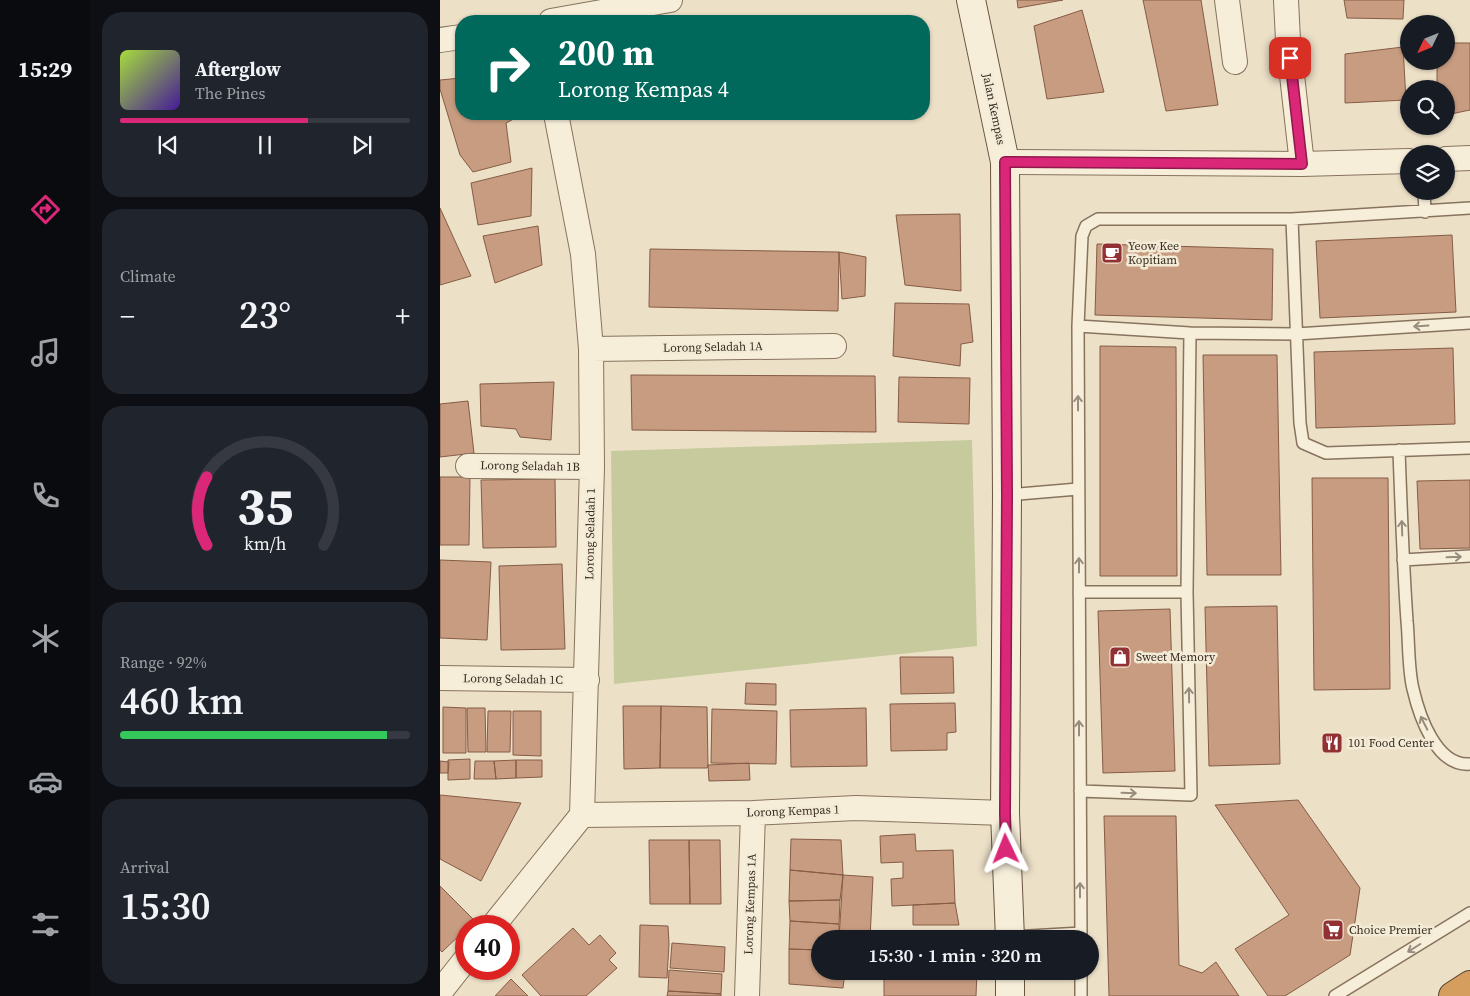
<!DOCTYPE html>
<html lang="en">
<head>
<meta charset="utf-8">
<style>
	:root { --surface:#171b24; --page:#20242c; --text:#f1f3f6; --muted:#9ea1a6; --line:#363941; --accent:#db2777 }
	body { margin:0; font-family:"Source Serif 4",serif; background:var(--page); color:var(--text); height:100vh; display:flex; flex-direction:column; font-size:19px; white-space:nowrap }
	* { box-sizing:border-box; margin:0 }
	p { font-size:16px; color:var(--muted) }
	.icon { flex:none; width:28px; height:28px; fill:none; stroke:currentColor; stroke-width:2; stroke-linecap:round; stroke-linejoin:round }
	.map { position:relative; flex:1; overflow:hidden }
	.side { display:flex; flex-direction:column; gap:12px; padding:12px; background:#0d0f14; width:350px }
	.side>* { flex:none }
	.guide { position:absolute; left:15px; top:15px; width:475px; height:105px; border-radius:20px; box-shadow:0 1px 4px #0004; background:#00695c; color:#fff; overflow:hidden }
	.needle { width:32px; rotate:227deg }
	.tools { position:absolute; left:960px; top:15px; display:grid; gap:10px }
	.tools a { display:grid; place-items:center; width:55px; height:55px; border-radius:50%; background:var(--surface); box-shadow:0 1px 4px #0004; font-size:25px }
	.speed { position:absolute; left:15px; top:915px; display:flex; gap:10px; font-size:25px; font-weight:700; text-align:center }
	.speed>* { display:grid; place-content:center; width:65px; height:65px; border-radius:50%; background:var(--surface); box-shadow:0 1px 4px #0004; line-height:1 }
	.speed .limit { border:8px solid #d22; background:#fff; color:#111 }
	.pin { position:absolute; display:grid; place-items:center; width:42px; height:42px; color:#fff; margin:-21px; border-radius:10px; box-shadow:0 2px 8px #0006 }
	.me { position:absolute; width:55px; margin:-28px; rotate:358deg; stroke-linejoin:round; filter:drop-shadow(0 0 4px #0008) }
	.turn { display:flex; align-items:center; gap:18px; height:105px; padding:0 20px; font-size:22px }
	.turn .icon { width:65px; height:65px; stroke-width:2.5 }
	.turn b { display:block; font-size:35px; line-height:42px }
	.big { font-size:38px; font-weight:600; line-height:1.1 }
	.side .tile { flex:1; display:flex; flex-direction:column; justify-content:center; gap:8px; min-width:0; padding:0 18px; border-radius:20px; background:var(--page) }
	.side .dial { align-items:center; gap:0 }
	.dial svg { height:130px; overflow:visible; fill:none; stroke:var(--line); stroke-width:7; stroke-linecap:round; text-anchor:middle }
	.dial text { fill:var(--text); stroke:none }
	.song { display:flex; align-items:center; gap:15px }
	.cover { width:60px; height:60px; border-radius:8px; background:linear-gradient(135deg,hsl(80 70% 55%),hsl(260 70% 35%)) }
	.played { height:5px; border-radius:2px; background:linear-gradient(90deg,var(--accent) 65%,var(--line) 65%) }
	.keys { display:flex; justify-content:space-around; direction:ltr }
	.heat { display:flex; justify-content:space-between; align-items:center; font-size:28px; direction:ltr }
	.charge { height:8px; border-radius:4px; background:linear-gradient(90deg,#34c759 92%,var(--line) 0) }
	.trip { position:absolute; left:371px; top:930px; width:288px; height:50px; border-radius:25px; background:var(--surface); box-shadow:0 1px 4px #0004; font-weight:600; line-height:50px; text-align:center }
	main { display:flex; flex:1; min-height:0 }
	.tab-bar { display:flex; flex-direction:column; width:90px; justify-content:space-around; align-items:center; background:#090b0e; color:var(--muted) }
	.tab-bar .icon { width:35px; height:35px }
	.tab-bar .on { color:var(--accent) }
	.tab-bar b { font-size:22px; color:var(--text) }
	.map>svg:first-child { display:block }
	.green { fill:#c6ca9c }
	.building { fill:#c89c80; stroke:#855c45 }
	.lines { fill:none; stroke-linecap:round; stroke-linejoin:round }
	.lane-casing { stroke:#87735e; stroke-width:14 }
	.street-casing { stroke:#87735e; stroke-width:26 }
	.secondary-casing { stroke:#695441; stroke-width:30 }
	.highway-casing { stroke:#554131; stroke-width:30 }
	.lane { stroke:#f7eeda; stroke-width:11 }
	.street { stroke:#f7eeda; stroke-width:24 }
	.secondary { stroke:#f7eeda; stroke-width:28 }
	.highway { stroke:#d59e5e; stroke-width:28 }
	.oneway { stroke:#988c7d }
	.route-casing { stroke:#8e194d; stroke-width:12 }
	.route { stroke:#db2777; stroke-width:9 }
	.labels { text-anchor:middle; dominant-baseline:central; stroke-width:5; stroke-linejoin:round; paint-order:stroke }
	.street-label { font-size:12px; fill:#382b20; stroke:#f4ebd7 }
	.poi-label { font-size:12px; fill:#382b20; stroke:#f4ebd7; text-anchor:start }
</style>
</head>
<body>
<main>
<nav class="tab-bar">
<b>15:29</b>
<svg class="icon on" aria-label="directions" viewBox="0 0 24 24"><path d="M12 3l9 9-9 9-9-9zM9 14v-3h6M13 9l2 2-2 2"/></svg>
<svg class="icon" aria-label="music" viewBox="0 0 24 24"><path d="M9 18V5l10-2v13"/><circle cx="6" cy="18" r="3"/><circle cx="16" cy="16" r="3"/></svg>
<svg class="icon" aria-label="phone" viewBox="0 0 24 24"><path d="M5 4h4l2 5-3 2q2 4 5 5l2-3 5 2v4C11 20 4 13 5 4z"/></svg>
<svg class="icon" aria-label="climate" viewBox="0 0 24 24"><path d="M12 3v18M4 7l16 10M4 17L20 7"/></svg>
<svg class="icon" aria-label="car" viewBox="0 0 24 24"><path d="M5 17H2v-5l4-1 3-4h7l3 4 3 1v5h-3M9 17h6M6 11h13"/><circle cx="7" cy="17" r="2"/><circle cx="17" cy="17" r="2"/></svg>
<svg class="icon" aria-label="filters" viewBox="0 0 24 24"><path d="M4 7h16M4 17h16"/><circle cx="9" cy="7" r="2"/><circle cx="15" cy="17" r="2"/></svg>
</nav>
<section class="side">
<div class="tile">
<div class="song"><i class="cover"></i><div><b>Afterglow</b><p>The Pines</p></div></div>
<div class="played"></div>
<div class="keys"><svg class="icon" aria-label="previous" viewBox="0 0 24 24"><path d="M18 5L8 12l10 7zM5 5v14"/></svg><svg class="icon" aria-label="pause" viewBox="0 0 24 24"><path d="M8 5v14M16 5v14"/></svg><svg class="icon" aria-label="next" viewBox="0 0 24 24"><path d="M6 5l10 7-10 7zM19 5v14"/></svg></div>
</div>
<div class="tile"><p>Climate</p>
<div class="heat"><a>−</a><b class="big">23°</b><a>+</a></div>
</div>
<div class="tile dial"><svg viewBox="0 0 100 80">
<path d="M14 69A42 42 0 1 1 86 69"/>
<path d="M14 69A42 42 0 0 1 14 27" stroke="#db2777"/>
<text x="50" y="56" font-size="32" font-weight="700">35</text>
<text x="50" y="72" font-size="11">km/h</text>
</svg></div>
<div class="tile"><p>Range · 92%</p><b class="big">460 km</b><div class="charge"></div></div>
<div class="tile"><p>Arrival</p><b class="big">15:30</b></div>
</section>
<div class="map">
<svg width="1030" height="996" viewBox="0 0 1030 996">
	<rect width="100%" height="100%" fill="#ece0c7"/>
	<path class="green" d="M532,440l5,206 -363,38 -3,-233z"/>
	<path class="building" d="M577,0h46l-45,8z
		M703,0h58l17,105 -52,6z
		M904,0h60l-1,19 -56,-1z
		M642,10l22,82 -57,7 -13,-73z
		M1006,43h24v67l-24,5v-26h-9v-28h9z
		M963,47l3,53 -61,3v-49z
		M21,78v36h62l-17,9 5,39 -38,10 -13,-17 -20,-66v-9z
		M92,168l-1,48 -53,9 -7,-42z
		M0,208l31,68 -31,9z
		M520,214l1,77 -56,-6 -9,-70z
		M98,226l4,39 -47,18 -12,-47z
		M1012,235l4,77 -136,6 -4,-77z
		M657,244l176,5 -1,71 -177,-5z
		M210,249l189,3 -1,59 -189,-4z
		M399,252l27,5 -1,39 -23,3z
		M455,303l74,1 4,38 -12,2 -1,22 -67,-10z
		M660,346l76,1 1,229h-77z
		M1013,348l2,76 -139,4 -2,-76z
		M763,355h74l4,220h-74z
		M191,375l244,1 1,56 -244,-2z
		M459,377l71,1 -1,46 -71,-2z
		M114,382l-3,58 -31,-3 -4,-8 -35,-3 -1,-42z
		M28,401l6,52 -34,4v-53z
		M0,477h30l-1,68h-29z
		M872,478h76l2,211 -76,1z
		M115,479l1,68 -73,1 -2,-68z
		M1030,480v68l-50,1 -3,-68z
		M0,560l51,2 -4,78 -47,-2z
		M122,564l3,85 -64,1 -2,-84z
		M837,606l3,158 -71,2 -4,-159z
		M730,609l5,162 -72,2 -5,-162z
		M460,657h53l1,36 -53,1z
		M306,683l30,1v21l-31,-1z
		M515,703l1,29 -9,1v17l-56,1 -1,-47z
		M183,706h38l-1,62 -36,1z
		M221,706l46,1 1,58 -1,3h-47z
		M3,707l23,1v45h-23z
		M27,708h18l1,44h-18z
		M426,708l1,58 -76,1 -1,-57z
		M272,709l65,2 -1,53 -65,-1z
		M48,711h23l-1,41h-23z
		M73,711h28v45l-28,-1z
		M30,759v20l-22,1v-20z
		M76,760v18l-20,1 -2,-18z
		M76,760h26v17l-26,1z
		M0,761l9,1 -1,11h-8z
		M35,761h19l2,18h-22z
		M309,763l1,17 -41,1 -1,-16z
		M0,795l81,8 -40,78 -41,-22z
		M858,800l62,88 -10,67 -65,41h-17l-33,-47 54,-34 -74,-110z
		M664,816h72l3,149 23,8 14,-11 23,34h-130z
		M475,834l1,17 37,-1 2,53 -63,3 -1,-27 12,-1v-16l-22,1 -1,-27z
		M351,839l50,1 2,35 -53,-5z
		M209,840h40l1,64h-40z
		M249,840h31l1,64h-31z
		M350,870l53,5 -3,25 -51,1z
		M403,875l30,2 -3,62h-31z
		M0,886l35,35 -5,5h-4v3l-24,23 -2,-2z
		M400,900l-1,24 -49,-3 -1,-20z
		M515,903l4,22h-46v-20z
		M350,921l49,3v15h-19v11l-31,-1z
		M200,925l28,1 1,18 -2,34 -28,-1z
		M133,928l16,17 11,-10 16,18 -7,7 8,8 -31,28h-45l-19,-21z
		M444,931h95l-1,8h-94z
		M232,943l53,4 -1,25 -54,-4z
		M349,949l31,1v21h25l-2,17 -54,-4z
		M229,970l53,4 -1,20 -53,-3z
		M444,971h93l-1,25h-92z
		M71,979l17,17h-33z
		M228,991l53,3v2h-54z"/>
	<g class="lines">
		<g class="lane-casing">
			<path id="lane" d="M984,191l1,21
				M852,219l8,204 3,20 23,10 144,-5
				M638,326l112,7 106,1 174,-11
				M959,450c2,57 4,114 8,171 2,20 1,48 6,68 6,26 23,78 57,75
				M567,495l71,-6
				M963,560l67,-4
				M639,592h108l4,203 -111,-4
				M747,592l3,-259
				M570,937l71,-4
				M641,939l-3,-613 4,-90 4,-10 12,-7h194l178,-11
				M641,971v25
				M895,996l135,-83"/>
		</g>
		<g class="street-casing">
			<path id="street" d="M787,0l8,62
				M846,0l2,40 14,124
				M111,21l119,-21
				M0,40l21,-3
				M1006,159l24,-1
				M565,162l297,2 107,-3
				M151,349l243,-3
				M28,466l124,1
				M0,678l147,2
				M142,815l171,-2 103,-5 149,5
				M53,926l89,-111 10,-348 -1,-118 -8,-95 -27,-140
				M0,992l26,-33
				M307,996l6,-183"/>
		</g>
		<g class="secondary-casing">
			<path id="secondary" d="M531,0l34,162 2,333 -2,318 5,126
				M570,996v-25"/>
		</g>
		<g class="highway-casing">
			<path id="highway" d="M1013,996l17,-11"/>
		</g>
		<use href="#lane" class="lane"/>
		<use href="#street" class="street"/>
		<use href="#secondary" class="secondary"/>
		<use href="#highway" class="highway"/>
	</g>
	<defs><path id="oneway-shaft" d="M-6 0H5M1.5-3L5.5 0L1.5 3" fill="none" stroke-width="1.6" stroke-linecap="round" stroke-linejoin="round" transform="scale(1.25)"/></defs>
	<g class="oneway">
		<use href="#oneway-shaft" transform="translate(981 326) rotate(176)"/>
		<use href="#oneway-shaft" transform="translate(638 403) rotate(-90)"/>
		<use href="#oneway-shaft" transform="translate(962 528) rotate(-92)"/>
		<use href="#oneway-shaft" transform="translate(1014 557) rotate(-2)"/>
		<use href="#oneway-shaft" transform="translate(639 565) rotate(-90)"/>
		<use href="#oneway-shaft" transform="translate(749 695) rotate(-91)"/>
		<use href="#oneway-shaft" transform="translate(984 723) rotate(-117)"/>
		<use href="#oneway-shaft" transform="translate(639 728) rotate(-90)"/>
		<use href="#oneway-shaft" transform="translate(689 793) rotate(2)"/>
		<use href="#oneway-shaft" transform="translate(640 890) rotate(-90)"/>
		<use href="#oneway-shaft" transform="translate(974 948) rotate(148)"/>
	</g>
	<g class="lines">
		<g class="route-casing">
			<path id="route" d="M566,849l-1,-36 2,-318 -2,-333 297,2 -12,-106"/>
		</g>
		<use href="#route" class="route"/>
	</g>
	<defs>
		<g id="cafe-square" transform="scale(1.125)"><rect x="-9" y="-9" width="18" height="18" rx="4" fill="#923134" stroke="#f4ebd7"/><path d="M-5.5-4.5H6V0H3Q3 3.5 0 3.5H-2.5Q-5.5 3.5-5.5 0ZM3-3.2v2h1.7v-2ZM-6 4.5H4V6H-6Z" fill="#fff"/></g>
		<g id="shop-square" transform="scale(1.125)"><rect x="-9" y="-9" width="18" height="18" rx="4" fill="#923134" stroke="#f4ebd7"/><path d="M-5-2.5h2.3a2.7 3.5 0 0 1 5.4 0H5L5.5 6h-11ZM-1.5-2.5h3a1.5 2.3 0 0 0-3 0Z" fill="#fff"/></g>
		<g id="restaurant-square" transform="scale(1.125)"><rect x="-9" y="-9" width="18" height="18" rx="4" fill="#923134" stroke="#f4ebd7"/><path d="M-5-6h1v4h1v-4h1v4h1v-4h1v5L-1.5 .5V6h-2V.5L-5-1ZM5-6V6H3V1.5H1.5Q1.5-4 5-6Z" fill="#fff"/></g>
		<g id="supermarket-square" transform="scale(1.125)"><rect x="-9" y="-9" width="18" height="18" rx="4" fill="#923134" stroke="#f4ebd7"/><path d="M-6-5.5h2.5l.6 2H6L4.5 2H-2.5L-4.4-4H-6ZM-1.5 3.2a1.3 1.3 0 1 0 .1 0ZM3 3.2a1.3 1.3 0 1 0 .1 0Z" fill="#fff"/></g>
	</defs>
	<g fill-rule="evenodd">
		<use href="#cafe-square" x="672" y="253"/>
		<use href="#shop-square" x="680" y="657"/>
		<use href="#restaurant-square" x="892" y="743"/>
		<use href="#supermarket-square" x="893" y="930"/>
	</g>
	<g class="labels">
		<g class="street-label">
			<text transform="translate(554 109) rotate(78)">Jalan Kempas</text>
			<text transform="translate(273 347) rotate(-1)">Lorong Seladah 1A</text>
			<text transform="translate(90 466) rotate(1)">Lorong Seladah 1B</text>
			<text transform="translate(150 534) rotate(-89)">Lorong Seladah 1</text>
			<text transform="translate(73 679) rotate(1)">Lorong Seladah 1C</text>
			<text transform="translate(353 811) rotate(-2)">Lorong Kempas 1</text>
			<text transform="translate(310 904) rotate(-88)">Lorong Kempas 1A</text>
		</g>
		<g class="poi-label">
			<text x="688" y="246">Yeow Kee<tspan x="688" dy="14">Kopitiam</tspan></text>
			<text x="696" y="657">Sweet Memory</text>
			<text x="908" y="743">101 Food Center</text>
			<text x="909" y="930">Choice Premier</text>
		</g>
	</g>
</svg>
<div class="tools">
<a><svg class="needle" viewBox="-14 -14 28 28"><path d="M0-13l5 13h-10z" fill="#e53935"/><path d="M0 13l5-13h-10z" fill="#9ea1a6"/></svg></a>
<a><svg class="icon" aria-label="search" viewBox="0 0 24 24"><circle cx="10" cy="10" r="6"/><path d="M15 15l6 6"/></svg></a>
<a><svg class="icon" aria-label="layers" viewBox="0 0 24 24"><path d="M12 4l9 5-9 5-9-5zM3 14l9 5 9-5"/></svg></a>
</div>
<div class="speed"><div class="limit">40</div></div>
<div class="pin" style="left:850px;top:58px;background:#d93025"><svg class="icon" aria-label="arrive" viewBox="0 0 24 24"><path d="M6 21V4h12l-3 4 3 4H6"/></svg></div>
<svg class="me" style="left:566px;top:849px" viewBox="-20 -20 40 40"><path d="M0-17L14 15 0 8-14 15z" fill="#db2777" stroke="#fff" stroke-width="4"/></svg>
<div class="trip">15:30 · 1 min · 320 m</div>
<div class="guide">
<div class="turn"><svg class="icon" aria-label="right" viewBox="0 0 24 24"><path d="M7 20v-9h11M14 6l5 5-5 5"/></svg><div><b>200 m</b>Lorong Kempas 4</div></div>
</div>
</div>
</main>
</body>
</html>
